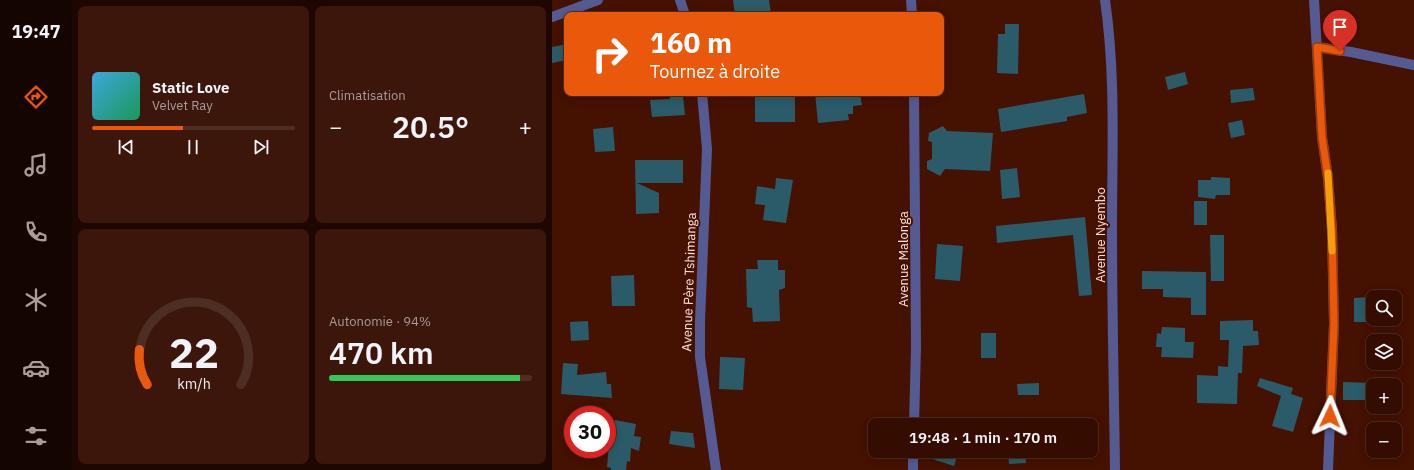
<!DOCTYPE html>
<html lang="fr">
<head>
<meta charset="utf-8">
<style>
	:root { --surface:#340d00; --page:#3c160a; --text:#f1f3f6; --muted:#a99c99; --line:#4e2d22; --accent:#ea580c }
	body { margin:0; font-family:"IBM Plex Sans",sans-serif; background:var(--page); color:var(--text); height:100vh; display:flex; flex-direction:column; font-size:15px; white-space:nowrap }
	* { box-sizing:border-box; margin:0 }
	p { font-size:13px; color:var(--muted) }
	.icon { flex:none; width:22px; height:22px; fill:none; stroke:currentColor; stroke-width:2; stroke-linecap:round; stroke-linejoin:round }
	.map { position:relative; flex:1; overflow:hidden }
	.side { display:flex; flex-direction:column; gap:6px; padding:6px; background:#1d0700; width:480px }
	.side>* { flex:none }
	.top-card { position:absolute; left:12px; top:12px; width:380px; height:84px; border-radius:8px; box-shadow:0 2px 10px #0003,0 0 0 1px var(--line); background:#ea580c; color:#fff; overflow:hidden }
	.fabs { position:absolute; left:814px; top:290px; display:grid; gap:8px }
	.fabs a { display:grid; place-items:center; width:36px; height:36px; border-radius:8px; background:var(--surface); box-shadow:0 2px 10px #0003,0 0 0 1px var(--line); font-size:20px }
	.speed { position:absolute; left:12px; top:406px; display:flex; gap:8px; font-size:20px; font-weight:700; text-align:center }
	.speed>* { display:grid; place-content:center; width:52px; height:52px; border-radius:50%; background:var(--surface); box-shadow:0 2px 10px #0003,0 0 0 1px var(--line); line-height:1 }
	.speed .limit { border:6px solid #d22; background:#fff; color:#111 }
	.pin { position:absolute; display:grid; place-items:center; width:34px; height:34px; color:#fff; margin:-41px -17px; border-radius:50% 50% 50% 0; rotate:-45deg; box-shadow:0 0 4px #0007 }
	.pin .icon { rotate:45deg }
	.me { position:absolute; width:44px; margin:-22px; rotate:2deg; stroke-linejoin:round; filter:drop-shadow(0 0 3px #0008) }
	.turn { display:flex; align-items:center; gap:14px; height:84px; padding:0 20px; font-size:18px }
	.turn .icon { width:52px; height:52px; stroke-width:2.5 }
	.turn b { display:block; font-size:28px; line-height:34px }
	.big { font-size:30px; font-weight:600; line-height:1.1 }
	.side .widget { flex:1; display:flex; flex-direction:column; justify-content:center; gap:6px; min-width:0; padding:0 14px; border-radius:8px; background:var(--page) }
	.side .dial { align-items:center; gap:0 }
	.dial svg { height:104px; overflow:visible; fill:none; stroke:var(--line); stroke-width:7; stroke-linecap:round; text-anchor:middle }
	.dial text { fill:var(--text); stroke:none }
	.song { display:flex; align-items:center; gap:12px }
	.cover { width:48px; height:48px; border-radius:6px; background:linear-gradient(135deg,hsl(200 70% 55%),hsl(150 70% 35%)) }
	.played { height:4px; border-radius:2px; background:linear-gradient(90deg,var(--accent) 45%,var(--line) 45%) }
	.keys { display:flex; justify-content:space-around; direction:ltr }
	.heat { display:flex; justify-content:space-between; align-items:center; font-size:22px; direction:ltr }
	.charge { height:6px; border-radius:3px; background:linear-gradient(90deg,#34c759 94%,var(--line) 0) }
	.side .tiles { flex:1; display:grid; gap:6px; grid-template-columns:repeat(2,1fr) }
	.trip { position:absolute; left:316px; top:418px; width:230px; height:40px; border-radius:8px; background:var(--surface); box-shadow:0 2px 10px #0003,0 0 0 1px var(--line); font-weight:600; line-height:40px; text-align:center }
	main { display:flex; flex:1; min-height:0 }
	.dock { display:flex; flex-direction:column; width:72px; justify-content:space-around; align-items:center; background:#150500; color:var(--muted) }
	.dock .icon { width:28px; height:28px }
	.dock .selected { color:var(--accent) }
	.dock b { font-size:18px; color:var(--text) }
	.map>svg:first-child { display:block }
	.building { fill:#2b5b69 }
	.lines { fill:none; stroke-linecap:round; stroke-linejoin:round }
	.minor { stroke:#565a93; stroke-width:10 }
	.tertiary { stroke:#565a93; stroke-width:10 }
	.route-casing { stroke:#983908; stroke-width:10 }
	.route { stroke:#ea580c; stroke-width:7 }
	.slow { stroke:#f59e0b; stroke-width:7 }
	.labels { text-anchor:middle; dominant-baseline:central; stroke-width:4; stroke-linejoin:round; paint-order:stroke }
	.street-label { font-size:13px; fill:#fee2d8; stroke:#451100 }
</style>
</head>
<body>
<main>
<nav class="dock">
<b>19:47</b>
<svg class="icon selected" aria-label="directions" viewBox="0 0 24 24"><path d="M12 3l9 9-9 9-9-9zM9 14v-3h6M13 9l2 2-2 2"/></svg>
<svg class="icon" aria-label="music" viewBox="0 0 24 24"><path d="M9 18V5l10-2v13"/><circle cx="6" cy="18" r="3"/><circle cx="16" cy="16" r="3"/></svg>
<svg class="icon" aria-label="phone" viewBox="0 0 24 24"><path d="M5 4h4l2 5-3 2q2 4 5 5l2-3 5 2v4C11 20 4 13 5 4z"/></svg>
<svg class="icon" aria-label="climate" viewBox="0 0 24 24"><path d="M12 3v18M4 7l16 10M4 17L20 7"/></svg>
<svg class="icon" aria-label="car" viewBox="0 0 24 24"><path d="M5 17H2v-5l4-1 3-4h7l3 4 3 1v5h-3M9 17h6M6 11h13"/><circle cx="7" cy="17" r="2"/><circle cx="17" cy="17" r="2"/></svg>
<svg class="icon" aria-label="filters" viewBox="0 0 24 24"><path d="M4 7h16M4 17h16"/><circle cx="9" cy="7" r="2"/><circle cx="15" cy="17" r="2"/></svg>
</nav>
<section class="side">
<div class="tiles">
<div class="widget">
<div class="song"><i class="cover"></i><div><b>Static Love</b><p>Velvet Ray</p></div></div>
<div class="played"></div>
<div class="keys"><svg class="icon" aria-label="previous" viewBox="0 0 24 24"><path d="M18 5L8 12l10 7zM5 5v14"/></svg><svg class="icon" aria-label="pause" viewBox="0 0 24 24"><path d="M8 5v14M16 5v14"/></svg><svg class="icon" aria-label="next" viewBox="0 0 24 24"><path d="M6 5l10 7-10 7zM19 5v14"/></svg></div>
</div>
<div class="widget"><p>Climatisation</p>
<div class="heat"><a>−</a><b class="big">20.5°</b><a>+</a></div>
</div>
<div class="widget dial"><svg viewBox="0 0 100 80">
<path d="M14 69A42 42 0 1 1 86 69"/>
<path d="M14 69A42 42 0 0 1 8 42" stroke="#ea580c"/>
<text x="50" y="56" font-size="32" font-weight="700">22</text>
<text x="50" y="72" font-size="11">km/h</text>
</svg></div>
<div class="widget"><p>Autonomie · 94%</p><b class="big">470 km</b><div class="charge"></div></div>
</div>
</section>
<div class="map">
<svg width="862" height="470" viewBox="0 0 862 470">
	<rect width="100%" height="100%" fill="#451100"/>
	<path class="building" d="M181,0h36l2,13 -13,2h-23z
		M453,24h14l-1,50 -21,-1 1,-39h7z
		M15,44v16l-15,3v-16z
		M633,72l3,12 -20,6 -3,-13z
		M701,88l2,12 -24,3 -1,-13z
		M203,93h40v29h-40z
		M263,93h45l2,12 -9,1v8h-5l1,6 -31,3z
		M532,94l3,19 -20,4v4l-66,11 -3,-23z
		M131,95l2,20 -33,2 -2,-17 20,-1 -1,-3z
		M690,120l3,15 -14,3 -3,-15z
		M391,126l4,5 46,2 -3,38 -45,-2 -5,7 -13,-7v-8l5,-2v-17l-4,-1 1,-8z
		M61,127l2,24 -20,1 -2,-23z
		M83,160h48v23h-46l22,10v20l-23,1z
		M465,168l3,29 -18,2 -2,-29z
		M659,177l19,1v17h-14l-1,4 -17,-2v-17h13z
		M224,178l17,2 -7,43 -23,-3 2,-15 -10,-1 2,-18 18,3z
		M642,201h13v24h-13z
		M533,217l7,78 -13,1 -6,-61 -76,8 -1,-17z
		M658,235h14v46h-13z
		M385,244l26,2 -3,35 -25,-2z
		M205,260h21v10h7v18l-6,2 1,31 -27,1 -1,-14 -5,-1 -1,-38h12z
		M590,271l64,1v43h-15v-17l-28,-1v-8h-21z
		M82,275l1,31h-23l-1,-30z
		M817,297l1,12h3v13h-19v-24z
		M701,320v11h5l1,14 -16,1 -1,27h-4l-1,31 -40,-1v-28l21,1v-10l10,1 1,-27h-9v-19z
		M36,321l1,19 -18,1 -1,-19z
		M610,327l23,1v14h9l-1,16 -32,-1 1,-10h-6l1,-14 4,1z
		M429,333h15v25h-15z
		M168,357l25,1 -2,32 -24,-1z
		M11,363l15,1 -1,11 29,-3 1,12h4l1,14 -51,-4z
		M708,378l33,10 -2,6 12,4 -10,34 -21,-6 9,-30 -24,-10z
		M791,382l30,1v17h-30z
		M487,383v12h-21l-1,-11z
		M63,420l21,4 -2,12 7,1 -2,14 -8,-3 -1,14 -3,-1 -1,9h-15v-2l-4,-1 2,-23 2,-4 -4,-1v-6l5,1z
		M119,431l22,2 2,15 -26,-4z
		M368,451h27l11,3 -4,12 -34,-11z
		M456,451h17l1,12 -17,1z"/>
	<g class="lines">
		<path class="minor" d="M128,0l5,15
			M359,0l1,15
			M553,0c11,76 7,153 7,230 0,80 2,160 3,240
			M762,0l8,137 6,41 4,52 2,94 -6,146
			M765,47l34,5 63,13
			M150,93l5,56 -7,173v35l16,113
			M362,425l2,-78 -2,-254
			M361,470v-19"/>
		<path class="tertiary" d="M0,17l46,-17"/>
	</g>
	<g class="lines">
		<g class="route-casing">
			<path id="route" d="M778,416l4,-92 -2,-94 -4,-52 -6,-41 -5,-90 23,4"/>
		</g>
		<use href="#route" class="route"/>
		<path class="slow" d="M776,173l4,78"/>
	</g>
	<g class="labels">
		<g class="street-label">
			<text transform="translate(548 235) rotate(-90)">Avenue Nyembo</text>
			<text transform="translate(351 259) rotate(-90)">Avenue Malonga</text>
			<text transform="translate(137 282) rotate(-88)">Avenue Père Tshimanga</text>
		</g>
	</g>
</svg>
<div class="fabs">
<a><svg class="icon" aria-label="search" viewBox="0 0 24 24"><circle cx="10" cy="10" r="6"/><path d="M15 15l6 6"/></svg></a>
<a><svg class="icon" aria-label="layers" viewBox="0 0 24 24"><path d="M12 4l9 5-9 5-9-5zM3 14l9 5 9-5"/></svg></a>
<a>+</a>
<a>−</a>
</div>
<div class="speed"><div class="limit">30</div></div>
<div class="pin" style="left:788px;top:51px;background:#d93025"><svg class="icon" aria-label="arrive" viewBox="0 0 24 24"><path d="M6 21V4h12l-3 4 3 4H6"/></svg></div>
<svg class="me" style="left:778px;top:416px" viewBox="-20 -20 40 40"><path d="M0-17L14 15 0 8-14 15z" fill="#ea580c" stroke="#fff" stroke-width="4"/></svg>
<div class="trip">19:48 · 1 min · 170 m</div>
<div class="top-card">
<div class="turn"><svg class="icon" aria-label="right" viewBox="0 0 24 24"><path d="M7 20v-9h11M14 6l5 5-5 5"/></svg><div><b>160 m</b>Tournez à droite</div></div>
</div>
</div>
</main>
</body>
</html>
